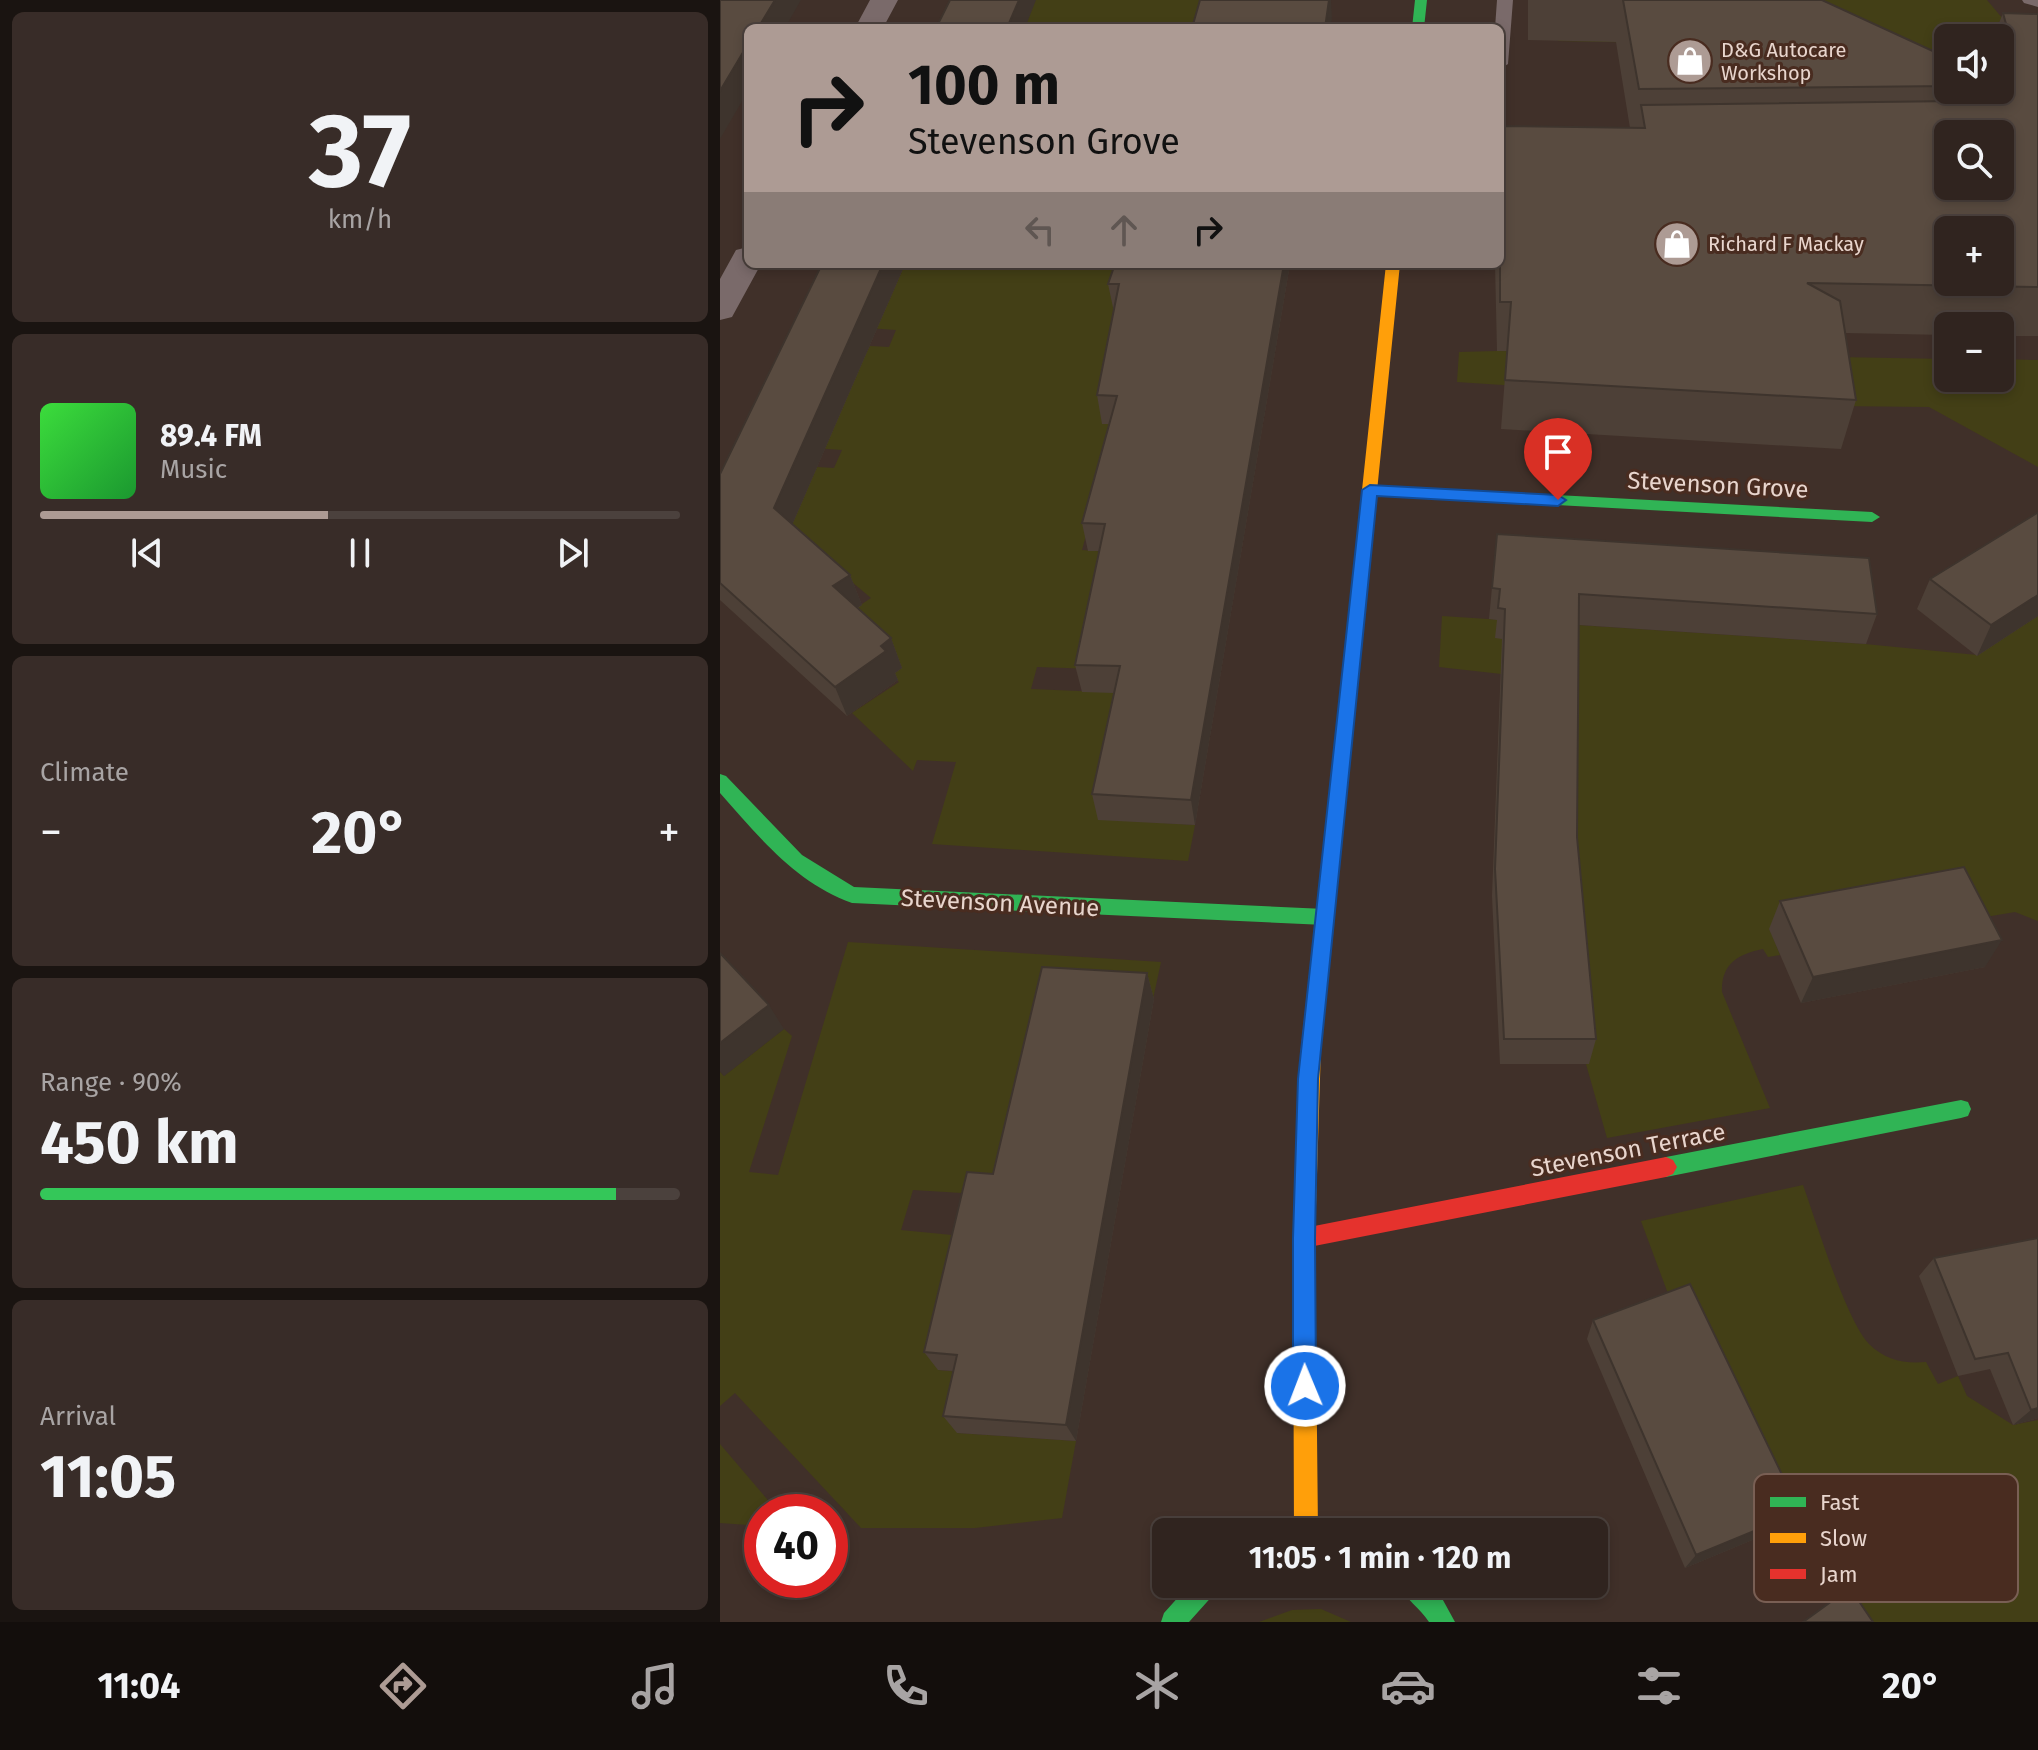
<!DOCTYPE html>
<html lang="en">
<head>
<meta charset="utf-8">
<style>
	:root { --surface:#30241f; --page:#382c28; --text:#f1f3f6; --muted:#a8a4a4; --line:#4b413d; --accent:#ad9b94 }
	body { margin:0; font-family:"Fira Sans",sans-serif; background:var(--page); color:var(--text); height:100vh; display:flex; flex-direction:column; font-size:30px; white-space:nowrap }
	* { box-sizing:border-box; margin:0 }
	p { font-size:26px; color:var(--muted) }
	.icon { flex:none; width:44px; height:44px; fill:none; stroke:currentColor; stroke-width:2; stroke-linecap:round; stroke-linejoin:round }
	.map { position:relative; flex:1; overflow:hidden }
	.panel { display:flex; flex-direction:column; gap:12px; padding:12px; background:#1a1411; width:720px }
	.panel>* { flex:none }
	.banner { position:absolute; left:24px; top:24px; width:760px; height:244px; border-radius:12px; box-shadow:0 4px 12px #0003,0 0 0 2px var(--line); background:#ad9b94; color:#111; overflow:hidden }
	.controls { position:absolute; left:1214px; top:24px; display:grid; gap:16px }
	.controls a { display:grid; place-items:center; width:80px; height:80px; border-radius:12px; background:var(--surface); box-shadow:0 4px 12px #0003,0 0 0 2px var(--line); font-size:40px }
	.speed { position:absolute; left:24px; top:1494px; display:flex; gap:16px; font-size:40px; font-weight:700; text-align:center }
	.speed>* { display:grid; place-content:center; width:104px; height:104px; border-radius:50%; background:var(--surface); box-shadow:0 4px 12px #0003,0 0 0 2px var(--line); line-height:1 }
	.speed .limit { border:12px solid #d22; background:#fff; color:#111 }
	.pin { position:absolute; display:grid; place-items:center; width:68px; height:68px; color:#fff; margin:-82px -34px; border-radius:50% 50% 50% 0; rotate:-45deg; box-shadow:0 0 8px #0007 }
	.pin .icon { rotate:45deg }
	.me { position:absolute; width:88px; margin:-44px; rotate:359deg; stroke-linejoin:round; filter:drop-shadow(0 0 6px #0008) }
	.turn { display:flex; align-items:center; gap:28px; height:168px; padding:0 32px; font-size:36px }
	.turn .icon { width:104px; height:104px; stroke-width:2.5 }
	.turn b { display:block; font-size:56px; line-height:68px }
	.lanes { display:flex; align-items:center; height:76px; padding:0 32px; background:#0003; justify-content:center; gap:40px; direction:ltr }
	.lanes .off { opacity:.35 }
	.big { font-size:60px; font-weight:700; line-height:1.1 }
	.panel .tile { flex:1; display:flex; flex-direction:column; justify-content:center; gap:12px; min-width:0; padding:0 28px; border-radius:12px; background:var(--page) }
	.panel .dial { align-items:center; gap:0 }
	.dial b { font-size:104px; line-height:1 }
	.song { display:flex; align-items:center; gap:24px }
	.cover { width:96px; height:96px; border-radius:12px; background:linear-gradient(135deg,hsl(120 70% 55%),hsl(130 70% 35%)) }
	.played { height:8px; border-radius:4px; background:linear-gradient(90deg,var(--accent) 45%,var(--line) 45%) }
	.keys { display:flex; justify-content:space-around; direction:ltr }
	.heat { display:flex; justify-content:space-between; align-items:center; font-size:44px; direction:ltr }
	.charge { height:12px; border-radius:6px; background:linear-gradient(90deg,#34c759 90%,var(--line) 0) }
	.trip { position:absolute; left:432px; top:1518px; width:456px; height:80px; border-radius:12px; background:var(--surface); box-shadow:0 4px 12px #0003,0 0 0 2px var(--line); font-weight:700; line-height:80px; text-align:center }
	.dock { display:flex; height:128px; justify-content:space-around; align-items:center; background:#130e0c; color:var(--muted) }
	.dock .icon { width:56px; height:56px }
	.dock .on { color:var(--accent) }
	.dock b { font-size:36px; color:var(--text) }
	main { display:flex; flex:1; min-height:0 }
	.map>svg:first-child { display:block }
	.green { fill:#433f16 }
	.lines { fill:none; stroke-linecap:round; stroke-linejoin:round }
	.lane { fill:#7a6a6a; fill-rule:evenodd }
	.street { fill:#7a6a6a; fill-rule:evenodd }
	.fast { fill:#30b455; fill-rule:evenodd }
	.slow { fill:#ff9f0a; fill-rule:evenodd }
	.jam { fill:#e5322d; fill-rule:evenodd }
	.wall { fill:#4d4037 }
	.shaded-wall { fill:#3e342d }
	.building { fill:#594b40; stroke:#3e342d; stroke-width:2; fill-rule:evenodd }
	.route { fill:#1a73e8; stroke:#114b97; stroke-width:2 }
	.labels { text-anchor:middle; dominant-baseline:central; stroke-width:6; stroke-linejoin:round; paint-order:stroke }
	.far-poi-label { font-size:20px; fill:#e8d5cd; stroke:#492c20; text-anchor:start }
	.street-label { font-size:24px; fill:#e8d5cd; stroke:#492c20 }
	.key { fill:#492c20; stroke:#795f54; stroke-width:2 }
	.key-label { font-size:22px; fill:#e8d5cd }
</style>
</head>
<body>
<main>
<section class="panel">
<div class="tile dial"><b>37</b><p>km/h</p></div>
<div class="tile">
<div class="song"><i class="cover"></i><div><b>89.4 FM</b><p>Music</p></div></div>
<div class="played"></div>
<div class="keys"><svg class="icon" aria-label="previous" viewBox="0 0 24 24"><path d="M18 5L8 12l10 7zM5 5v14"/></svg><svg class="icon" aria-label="pause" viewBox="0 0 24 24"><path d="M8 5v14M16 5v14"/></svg><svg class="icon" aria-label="next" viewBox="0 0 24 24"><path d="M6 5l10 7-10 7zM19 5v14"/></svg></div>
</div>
<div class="tile"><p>Climate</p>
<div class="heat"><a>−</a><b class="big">20°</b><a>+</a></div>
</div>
<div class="tile"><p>Range · 90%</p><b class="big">450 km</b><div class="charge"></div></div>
<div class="tile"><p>Arrival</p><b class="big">11:05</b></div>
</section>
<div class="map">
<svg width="1318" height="1622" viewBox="0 0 1318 1622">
	<rect width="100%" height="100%" fill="#403029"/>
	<path class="green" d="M293,0h271l-6,28h-277z
		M940,0h327l16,19 -28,19h-27v15l-57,33 -84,-40 -250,-5z
		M185,264h267l6,53 -25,107 -65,104 -6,22 40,3 2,117 -87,-3 -6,22 95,4 -28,126 97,6 -7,36 -256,-17 24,-82 -39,-2 -4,11 -61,-58 47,-31 -55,-66 27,-18 -19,-16 -132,-26 97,-89 17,1 8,-18 -28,-2 56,-102 19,1 7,-17 -29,-2 22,-27z
		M777,351l451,8v19h52v-19l38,1v107l-109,-60 -94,-1 -378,-24 2,-30z
		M722,616l423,28 112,11 61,-39v305l-23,-9 -53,9 -192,8 10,26 -12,2 -5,-8c-25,5 -42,15 -41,43l48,116 -163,30 -21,-74h3l-25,-383 -125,-14z
		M128,942l313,20 -8,37 -144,176 -47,18 -49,-3 -12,40 51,5 -14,135 32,3 -13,60 119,8 -14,77 -87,10h-114l-126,-135 -15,13v-334l4,4 60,-47 8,7 -43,136 29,3z
		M1083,1185c13,36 43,135 66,159 16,16 35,20 57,18l12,22 20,-8 9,20 46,29 25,-5v202h-190l-62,-96 -113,-219 -32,-86z
		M0,1444l58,68h-16v14l-42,-3z
		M601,1609l30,13h-92l33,-12z"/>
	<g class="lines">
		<path class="lane" d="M777,0h16l-5,64 -8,5v-41h-5z
			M1302,0h16v7l-14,-4z"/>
		<path class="street" d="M150,0h28l-15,28h-28z
			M28,247v17h13l-29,53 -12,3v-41l16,-29z"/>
		<path class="fast" d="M695,0h12l-3,28h-12z
			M650,485l502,27 8,5 -8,5 -502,-27 -8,-5z
			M0,774l6,2 76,79 52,32 471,22 7,2 2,6 -2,6 -7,2 -473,-22c-56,-20 -94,-67 -132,-110z
			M1241,1100l7,2 3,7 -3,7 -7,2 -295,59 -7,-3 -4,-7 4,-7 7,-3z
			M470,1584h28l-3,9 -26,29h-28l3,-9z
			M679,1584h30l9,7 17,31h-26c-9,-14 -24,-23 -30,-38z"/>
		<path class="slow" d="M666,264h14l-41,405 -8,6 -8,-6z
			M591,1038l7,3 3,6 -6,191 3,294h-24l-1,-294 8,-191 3,-6z"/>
		<path class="jam" d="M631,663l8,6 -38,378 -3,6 -7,3 -7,-3 -3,-6 42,-378z
			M946,1157l7,3 4,7 -4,7 -7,3 -362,71 -8,-3 -3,-7 3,-7 8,-3z"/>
	</g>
	<path class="wall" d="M808,0h294l126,58v32h52v-52h-28l5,-15h22l4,-10 35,1v322h-38v-10h-52v9l-103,-2 11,67 -15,49 -340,-20 6,-78h-10l-2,-87h5l130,-136 -14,-86 -88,-2z
		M102,264h83l-113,261 58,50 12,30 -4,3 33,30 11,30 -7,5 3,7 -51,36 -127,-116v-126z
		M570,264l-95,561 -97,-5 -6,-26 22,-101 -32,-1 -7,-27 25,-114h-12l-6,-28 28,-99h-8l-5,-29 17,-83 -6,-28z
		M777,534l380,80 -11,30 -287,-19 -2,212 19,202 -7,25h-89l-8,-168 10,-257 -7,-1 2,-18 -8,-1z
		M1210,579l108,37 -61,40 -60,-47z
		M1060,901l205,66 -184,36 -32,-74z
		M427,973l7,26 -78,442 -119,-8 -14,-17 10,-45 -15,-1 -14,-18 69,-178z
		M1318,1238v180l-25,7 -23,-56 -32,7 -39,-100 15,-18z
		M873,1320l193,206 -101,42 -98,-229z"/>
	<path class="shaded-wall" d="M55,0h26l-16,28h-27z
		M299,0h17l-11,28h-18z
		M609,0h2l1,19 -2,9h-5z
		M28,44v47l-28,48v-48z
		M163,264h22l-119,275 -12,-31z
		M564,264h6l-95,561 -4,-25z
		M130,575l12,30 -17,10 -12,-29z
		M1318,595v21l-61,40 14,-31z
		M171,638l11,30 -7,5 3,7 -51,36 -12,-29 46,-41z
		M1282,940l-17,27 -184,36 12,-26z
		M427,973l7,26 -78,442 -10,-16z
		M49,1005l15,24 -60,47 -4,-5v-28z
		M1318,1408v10l-25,7 18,-15z
		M1080,1512l-14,14 -101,42 11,-13z"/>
	<path class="building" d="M0,0h55l-17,28h-10v16l-28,47z
		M230,0h69l-12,28h-71z
		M480,0h129l-4,28h-133z
		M903,0h199l126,58v28l-309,3z
		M1283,13l35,1v273l-231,-4 33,18 16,99 -351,-20 6,-78h-11v-176l145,2 -4,-23 314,-4 11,-8 -2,-3h36v-52h-19l-4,-15 29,1zM1228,134h52v52h-52zM1228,230h52v52h-52z
		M102,264h61l-109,244 76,67 -17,11 58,52 -10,8 5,5 -51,36 -115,-104v-109z
		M395,264h169l-93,536 -99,-6 28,-128 -45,-1 30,-141 -23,-1 35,-127 -20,-1 22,-111h-11z
		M1317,513l1,1v81l-47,30 -61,-46z
		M777,534l372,24 8,56 -298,-20 -2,243 19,202h-92l-9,-170 10,-260 -7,-1 2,-19 -8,-1z
		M1244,867l38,73 -189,37 -33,-76z
		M0,953l49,52 -49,38z
		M322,967l105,6 -81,452 -123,-9 14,-61 -33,-3 43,-180 26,2z
		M1318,1238v170l-7,2 -23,-57 -33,6 -41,-101z
		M970,1284l110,228 -104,43 -103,-235z
		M1130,1588l23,34h-70z"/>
	<path class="route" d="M650,485l188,10 8,5 -8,6 -181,-10 -59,583 -3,159 1,148 -3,9 -8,3 -8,-3 -4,-9v-148l5,-159 64,-589z"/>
	<defs>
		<g id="shop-disc" transform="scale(2.3)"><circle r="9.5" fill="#ad9b94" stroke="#492c20"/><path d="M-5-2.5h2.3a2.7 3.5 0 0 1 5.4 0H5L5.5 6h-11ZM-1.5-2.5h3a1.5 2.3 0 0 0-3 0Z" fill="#fff"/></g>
	</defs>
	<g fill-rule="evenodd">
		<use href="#shop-disc" x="970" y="61"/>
		<use href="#shop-disc" x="957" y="244"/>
	</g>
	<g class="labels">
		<g class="far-poi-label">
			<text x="1001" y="50">D&amp;G Autocare<tspan x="1001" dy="23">Workshop</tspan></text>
			<text x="988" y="244">Richard F Mackay</text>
		</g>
		<g class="street-label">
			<text transform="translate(998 485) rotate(3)">Stevenson Grove</text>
			<text transform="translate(280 903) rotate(3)">Stevenson Avenue</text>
			<text transform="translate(908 1150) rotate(-11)">Stevenson Terrace</text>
		</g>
	</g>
	<rect x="1034" y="1474" width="264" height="128" rx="12" class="key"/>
	<rect x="1050" y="1497" width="36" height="10" fill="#30b455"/>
	<rect x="1050" y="1533" width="36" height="10" fill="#ff9f0a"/>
	<rect x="1050" y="1569" width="36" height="10" fill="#e5322d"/>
	<g class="key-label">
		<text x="1100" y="1510">Fast</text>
		<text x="1100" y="1546">Slow</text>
		<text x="1100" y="1582">Jam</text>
	</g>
</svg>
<div class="controls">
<a><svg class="icon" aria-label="sound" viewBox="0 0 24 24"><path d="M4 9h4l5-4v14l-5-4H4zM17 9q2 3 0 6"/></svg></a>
<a><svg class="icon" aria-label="search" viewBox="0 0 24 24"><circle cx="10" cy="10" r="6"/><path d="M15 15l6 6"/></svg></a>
<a>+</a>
<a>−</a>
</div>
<div class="speed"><div class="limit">40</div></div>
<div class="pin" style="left:838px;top:500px;background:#d93025"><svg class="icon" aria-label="arrive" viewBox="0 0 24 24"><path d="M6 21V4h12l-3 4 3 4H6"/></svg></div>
<svg class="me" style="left:585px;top:1386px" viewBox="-20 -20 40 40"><circle r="17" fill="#1a73e8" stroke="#fff" stroke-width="3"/><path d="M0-11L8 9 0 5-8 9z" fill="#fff"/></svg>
<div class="trip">11:05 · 1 min · 120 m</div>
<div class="banner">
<div class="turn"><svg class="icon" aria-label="right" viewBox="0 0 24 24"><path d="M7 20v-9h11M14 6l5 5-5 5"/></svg><div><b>100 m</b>Stevenson Grove</div></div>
<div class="lanes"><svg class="icon off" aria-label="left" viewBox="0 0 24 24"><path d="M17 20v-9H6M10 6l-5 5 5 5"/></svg><svg class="icon off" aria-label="ahead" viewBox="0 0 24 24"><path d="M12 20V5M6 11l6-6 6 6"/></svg><svg class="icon" aria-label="right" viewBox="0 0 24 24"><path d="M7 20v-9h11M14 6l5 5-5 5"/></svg></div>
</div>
</div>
</main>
<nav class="dock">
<b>11:04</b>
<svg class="icon on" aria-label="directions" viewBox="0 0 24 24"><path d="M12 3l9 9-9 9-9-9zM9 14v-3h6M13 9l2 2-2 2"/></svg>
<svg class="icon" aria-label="music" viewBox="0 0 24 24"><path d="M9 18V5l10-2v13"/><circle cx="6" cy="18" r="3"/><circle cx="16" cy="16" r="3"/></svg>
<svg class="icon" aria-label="phone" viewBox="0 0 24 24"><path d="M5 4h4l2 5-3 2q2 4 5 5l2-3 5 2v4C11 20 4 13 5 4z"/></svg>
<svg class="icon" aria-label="climate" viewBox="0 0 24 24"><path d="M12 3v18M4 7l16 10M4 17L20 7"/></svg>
<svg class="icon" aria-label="car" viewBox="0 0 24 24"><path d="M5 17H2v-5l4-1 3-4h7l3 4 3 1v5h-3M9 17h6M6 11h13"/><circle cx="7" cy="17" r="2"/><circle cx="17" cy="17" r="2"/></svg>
<svg class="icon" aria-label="filters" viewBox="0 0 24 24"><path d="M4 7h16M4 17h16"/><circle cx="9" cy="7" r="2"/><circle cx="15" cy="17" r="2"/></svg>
<b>20°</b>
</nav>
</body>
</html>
